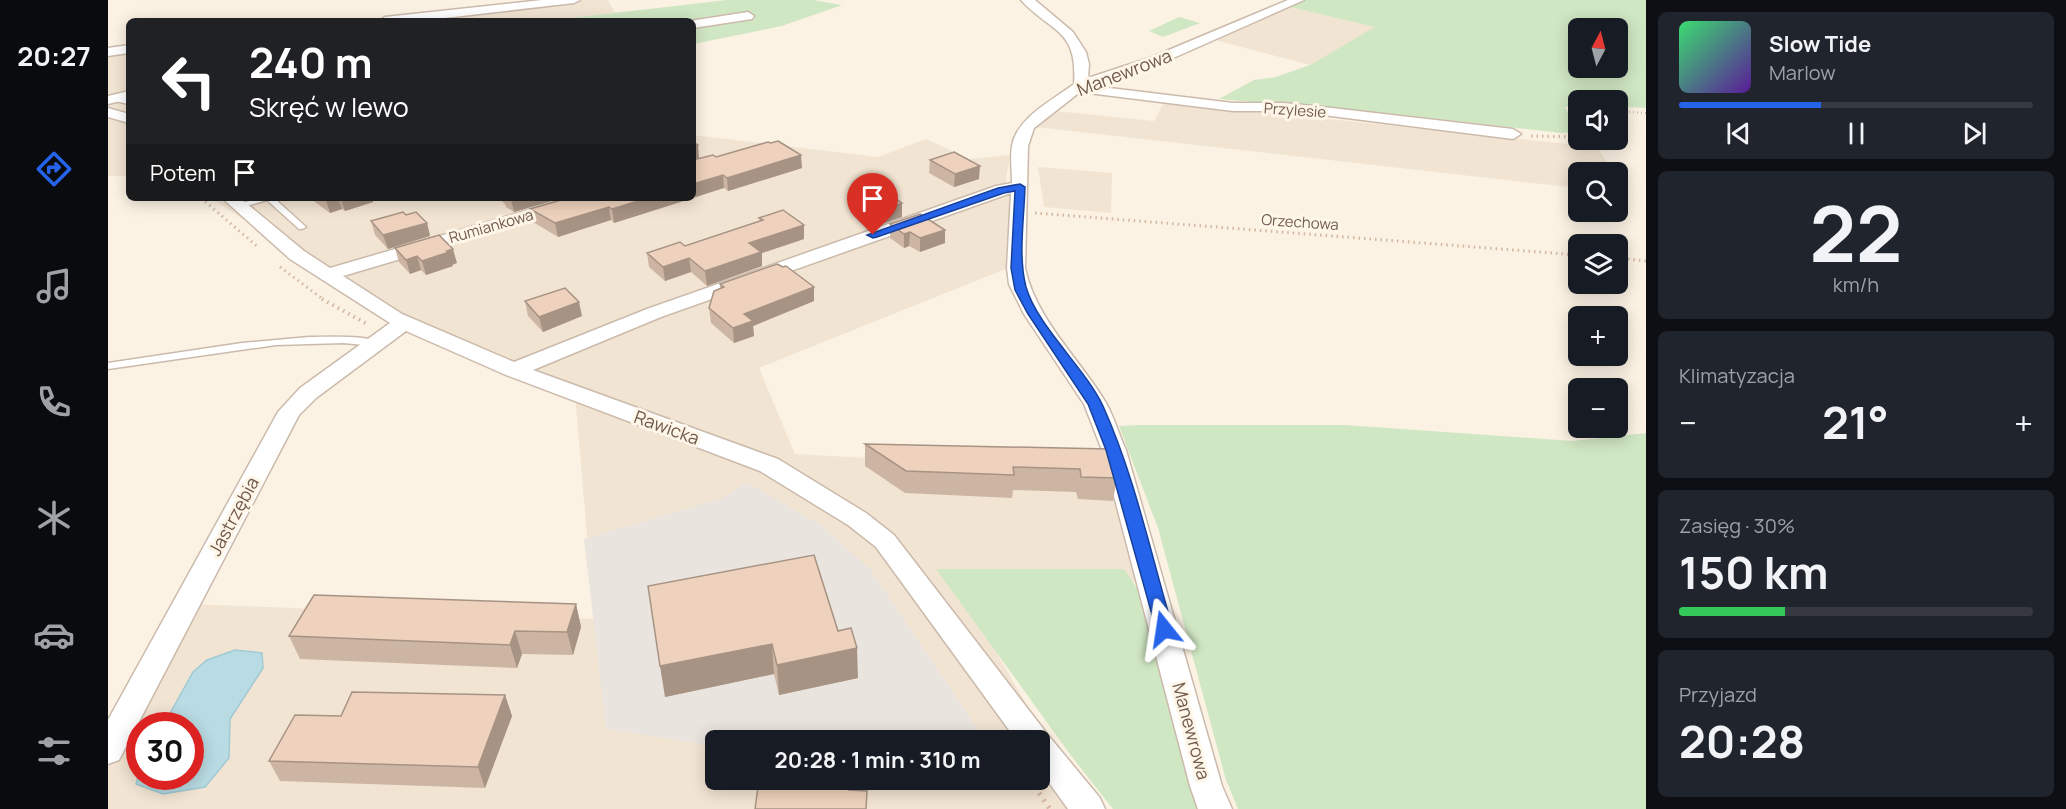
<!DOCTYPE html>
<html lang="pl">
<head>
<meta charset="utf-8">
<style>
	:root { --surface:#171b24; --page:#20242c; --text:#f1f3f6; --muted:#9ea1a6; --line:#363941; --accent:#2563eb }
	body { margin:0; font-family:Manrope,sans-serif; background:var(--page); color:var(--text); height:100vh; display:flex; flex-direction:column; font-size:22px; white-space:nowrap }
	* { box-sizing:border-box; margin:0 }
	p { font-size:20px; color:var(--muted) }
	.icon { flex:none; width:33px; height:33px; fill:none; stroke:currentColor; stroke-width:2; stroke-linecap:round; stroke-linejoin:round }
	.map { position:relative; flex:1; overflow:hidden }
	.details { display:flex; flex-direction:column; gap:12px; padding:12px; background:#0d0f14; width:420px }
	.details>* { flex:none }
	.banner { position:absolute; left:18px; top:18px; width:570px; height:183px; border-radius:9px; box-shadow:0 3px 15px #0003; background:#202124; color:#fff; overflow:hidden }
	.needle { width:39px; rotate:7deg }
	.tools { position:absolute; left:1460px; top:18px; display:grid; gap:12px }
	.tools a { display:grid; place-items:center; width:60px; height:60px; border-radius:9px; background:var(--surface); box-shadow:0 3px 15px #0003; font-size:30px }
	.speed { position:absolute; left:18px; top:712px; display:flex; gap:12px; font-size:30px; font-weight:700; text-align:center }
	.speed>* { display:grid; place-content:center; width:78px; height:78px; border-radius:50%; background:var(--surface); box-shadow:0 3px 15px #0003; line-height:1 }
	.speed .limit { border:9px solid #d22; background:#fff; color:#111 }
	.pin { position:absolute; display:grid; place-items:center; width:51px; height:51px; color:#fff; margin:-62px -26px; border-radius:50% 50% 50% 0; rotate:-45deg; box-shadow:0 0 6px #0007 }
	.pin .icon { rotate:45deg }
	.me { position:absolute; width:66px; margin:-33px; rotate:345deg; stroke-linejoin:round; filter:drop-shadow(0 0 4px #0008) }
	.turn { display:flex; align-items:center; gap:21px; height:126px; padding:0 24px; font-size:27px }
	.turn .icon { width:78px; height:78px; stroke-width:2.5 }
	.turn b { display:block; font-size:42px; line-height:51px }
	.then { display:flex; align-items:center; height:57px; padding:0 24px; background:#0003; gap:12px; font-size:22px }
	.big { font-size:45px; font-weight:700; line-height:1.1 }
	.details .widget { flex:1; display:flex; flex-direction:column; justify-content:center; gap:9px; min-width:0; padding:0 21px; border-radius:9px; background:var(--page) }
	.details .dial { align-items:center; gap:0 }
	.dial b { font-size:78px; line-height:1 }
	.song { display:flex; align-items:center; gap:18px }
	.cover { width:72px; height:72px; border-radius:9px; background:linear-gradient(135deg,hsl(140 70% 55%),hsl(270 70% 35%)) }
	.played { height:6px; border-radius:3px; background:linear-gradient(90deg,var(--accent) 40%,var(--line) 40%) }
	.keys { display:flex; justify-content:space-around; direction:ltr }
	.heat { display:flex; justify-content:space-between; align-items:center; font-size:33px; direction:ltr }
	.charge { height:9px; border-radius:4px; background:linear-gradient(90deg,#34c759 30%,var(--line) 0) }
	.trip { position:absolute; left:597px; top:730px; width:345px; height:60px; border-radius:9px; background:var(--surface); box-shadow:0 3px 15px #0003; font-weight:700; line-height:60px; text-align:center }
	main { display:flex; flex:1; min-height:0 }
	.tabs { display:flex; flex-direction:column; width:108px; justify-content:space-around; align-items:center; background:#090b0e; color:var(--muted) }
	.tabs .icon { width:42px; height:42px }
	.tabs .selected { color:var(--accent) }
	.tabs b { font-size:27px; color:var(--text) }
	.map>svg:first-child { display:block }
	.residential { fill:#f2e4d2; fill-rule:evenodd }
	.industrial { fill:#eae4de }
	.green { fill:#d0e7c3; fill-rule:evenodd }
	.water { fill:#b9dbe3; stroke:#a0cad4; stroke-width:1.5 }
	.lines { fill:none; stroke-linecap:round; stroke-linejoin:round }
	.service-casing { stroke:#cbbaab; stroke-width:3 }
	.minor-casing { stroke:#cbbaab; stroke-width:3 }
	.path-far3 { stroke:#d3b6a0; stroke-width:2; stroke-dasharray:1 3; stroke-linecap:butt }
	.path-far2 { stroke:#d3b6a0; stroke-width:3; stroke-dasharray:1.5 4; stroke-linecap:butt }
	.path-far1 { stroke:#d3b6a0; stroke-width:4; stroke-dasharray:1.5 4.5; stroke-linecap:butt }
	.path { stroke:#d3b6a0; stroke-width:5; stroke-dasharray:2 6; stroke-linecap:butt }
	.service { fill:#fff; fill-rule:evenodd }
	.minor { fill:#fff; fill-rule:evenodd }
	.wall { fill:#cdb5a3 }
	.shaded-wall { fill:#a79384 }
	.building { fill:#eed2bd; stroke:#a79384; stroke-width:1.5 }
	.route { fill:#2563eb; stroke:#184099; stroke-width:1.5 }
	.labels { text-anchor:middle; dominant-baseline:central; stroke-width:6; stroke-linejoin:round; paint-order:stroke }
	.far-street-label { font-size:15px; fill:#715a4b; stroke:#fef6e9 }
	.street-label { font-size:18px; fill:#715a4b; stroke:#fef6e9 }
</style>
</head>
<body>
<main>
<nav class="tabs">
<b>20:27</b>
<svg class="icon selected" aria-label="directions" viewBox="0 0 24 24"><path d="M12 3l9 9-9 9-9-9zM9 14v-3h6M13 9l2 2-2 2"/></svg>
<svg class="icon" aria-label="music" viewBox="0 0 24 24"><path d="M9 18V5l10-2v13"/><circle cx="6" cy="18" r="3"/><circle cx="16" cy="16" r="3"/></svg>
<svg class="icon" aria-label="phone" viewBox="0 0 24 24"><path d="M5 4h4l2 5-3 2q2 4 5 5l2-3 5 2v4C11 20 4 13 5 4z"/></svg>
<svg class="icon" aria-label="climate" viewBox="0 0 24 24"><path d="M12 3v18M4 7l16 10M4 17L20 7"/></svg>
<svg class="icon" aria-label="car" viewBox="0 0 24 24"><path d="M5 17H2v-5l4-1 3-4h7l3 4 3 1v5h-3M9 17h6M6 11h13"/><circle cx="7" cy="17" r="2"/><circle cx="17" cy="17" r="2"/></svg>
<svg class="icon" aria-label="filters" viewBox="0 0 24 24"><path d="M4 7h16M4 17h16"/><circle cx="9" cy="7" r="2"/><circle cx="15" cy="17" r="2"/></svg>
</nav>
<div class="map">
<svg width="1538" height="809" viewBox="0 0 1538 809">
	<rect width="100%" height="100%" fill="#fbf2e3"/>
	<path class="residential" d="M466,0h34l7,13 -70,8h-165z
		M1182,7l86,20 -66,38 -95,-25z
		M21,48v128h-21v-125z
		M1056,102l433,45 17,25h-36v16l-542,-61 19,-16 99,10z
		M585,135l185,22 48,-18 43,20 41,-4 -5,30 9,11 -6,72 -249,100 36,86 311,17 33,111 -190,-10 139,237h-980v-48l78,-157 408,15 -19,-226 -170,-71 -195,-124h483zM32,726h50v51h-50zM608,741h324v39h-324z
		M930,167l74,6 -1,40 -67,-6z"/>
	<path class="industrial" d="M638,482l75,43 49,44 116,172h-270l-1,5 -109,-17 -22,-190 139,-41z"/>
	<path class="green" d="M619,0h86l29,5 -60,21 -89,18v-23h-148z
		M1198,0h340v108l-29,-2v-6h-39v6l-13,1 8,16v9l-12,1 -166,-19 -176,-15 35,-19 22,-3 34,-12 65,-38 -85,-20zM1470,28h39v40h-39z
		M1071,17l21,6 -37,14 -14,-6z
		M1032,425h205l228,16 73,-8v376h-408l-12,-29 -68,-252 -39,-102z
		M828,569h188l17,25 58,215h-86l-41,-52z"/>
	<path class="water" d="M127,650l27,3 1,15 -33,51 -1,39 -24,29 -42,7 -27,-10 3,-10 1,3h50v-51h-27l30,-54 14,-12z"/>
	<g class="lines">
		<g class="service-casing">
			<path id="service" d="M4,97l17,3v4l-19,-4v-2z
				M149,198h17l32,29 -4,2h-3l-32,-29 -28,8 -4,-2z
				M201,337c16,0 61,-2 72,6l-5,3 -33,-3 -67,2 -168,24v-6l134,-20z"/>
		</g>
		<g class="minor-casing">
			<path id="minor" d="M434,0h38l-6,3 -156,18h-39l6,-4z
				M913,0h14l38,32 13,20 3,12 -1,14 64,-21 136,-57h16l-142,63 -69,23 140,17h50l40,4 190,22 8,5 -8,5 -190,-24 -40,-4h-50l-153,-19 -46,36 -6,18 -3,122c11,52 55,91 81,135 8,14 13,32 20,47l96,336 10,23h-34l-8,-23 -88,-336 -18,-46 -60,-90 -15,-30 -2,-16 4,-75 -350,124 -128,53 245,89 88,54 28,22 154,200 52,63 5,11h-37l-28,-39v-29h-23l-141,-194 -28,-22 -88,-54 -254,-96 -100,-44 -90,67 -17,17 -180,345 -11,4v-44l170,-308 22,-24 90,-65 -100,-64 -68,-61h18l64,53 26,17 240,-70h26l-2,4 -251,74 59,38 112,48 133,-53 349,-123 16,-3c0,-12 -2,-25 0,-37 5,-29 41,-46 62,-62 4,-56 -23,-51 -53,-84z
				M640,12l6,4 -2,3 -59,9v-7h-3z
				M21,45v8l-21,3v-8z
				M21,91v8l-21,5v-8z
				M0,108l21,6v9l-21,-6z"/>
		</g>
		<path class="path-far3" d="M1509,111l29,2"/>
		<path class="path-far2" d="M1423,136l47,1
			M93,198l58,50
			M927,213l543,42
			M1509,258l29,3
			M172,267l44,33"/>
		<path class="path-far1" d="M214,299l47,26"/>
		<path class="path" d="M922,780l20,29"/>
		<use href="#service" class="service"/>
		<use href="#minor" class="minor"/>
	</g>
	<path class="wall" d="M608,157l86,11 -74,23 -4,-3z
		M822,160l49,19 -25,8 -25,-14z
		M197,198h67l1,4 -28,9 -3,-2 -12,4 -19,-14 -3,1z
		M391,198h63l-48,14 -8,-5 -1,-3z
		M585,198l-79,25 -3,-3 -53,17 -25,-15 -3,-13z
		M743,199l51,4v14l-29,10 -22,-15z
		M298,215l21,8 3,13 -42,13 -13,-14 -4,-14z
		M651,218l45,21 -42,14v13l-55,20 -16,-14 -26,9 -16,-14 -2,-14 38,-7 75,-25z
		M782,224l55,6v13l-25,9 -11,-6 -5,2 -14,-10z
		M287,248l62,15 -5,2 1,1 -27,9 -5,-5 -11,4 -11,-12z
		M612,284l94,17 -61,25 1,10 -20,7 -23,-20 -2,-15 11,-20z
		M417,301l57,15 -39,16 -15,-16z
		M757,444l244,5 8,29 -4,23 -35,-2 -2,-7 -63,-2 -1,8 -107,-5 -40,-27z
		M706,555l24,76 20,47 -79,17 -5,-21 -109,23z
		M468,604l5,23 -8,28 -51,-1 -5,14 -217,-9 -11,-23z
		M397,695l7,21 -27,72 -205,-7 -11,-20 72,-45z"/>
	<path class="shaded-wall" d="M590,145l1,13 -6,2v-13z
		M693,155l1,13 -74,23 -1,-13z
		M872,166l-1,13 -25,8 1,-13z
		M615,175l1,13 -31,10v-14z
		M223,198h7l4,11 -12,4 -4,-13z
		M232,198h32l1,4 -28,9z
		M405,198h49l-48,14 -3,-13z
		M540,198h45l-79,25 -2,-14z
		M794,203v14l-29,10v-14z
		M501,207l2,13 -53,17 -3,-14z
		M319,223l3,13 -42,13 -5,-14z
		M696,225v14l-42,14v13l-55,20 -2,-15 44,-28z
		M837,230v13l-25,9v-14z
		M802,232l-1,14 -5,2v-14z
		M345,249l4,14 -5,2 1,1 -27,9 -4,-14z
		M309,256l4,14 -11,4 -4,-14z
		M581,258l2,14 -26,9 -2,-14z
		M706,287v14l-61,25 1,10 -20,7 -1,-15 11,-14z
		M471,302l3,14 -39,16 -4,-15z
		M468,604l5,23 -8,28 -6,-23z
		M407,631l7,23 -5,14 -7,-23z
		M664,644l2,30 -109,23 -5,-31z
		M749,648l1,30 -79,17 -2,-30z
		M397,695l7,21 -27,72 -7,-21z"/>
	<path class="building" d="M670,141l23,14 -74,23 -4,-3 -30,9v-24l20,-5 3,2 52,-15 3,1z
		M585,142l5,3 -5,2z
		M846,152l26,14 -25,8 -25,-14z
		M772,189l22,14 -29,10 -22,-14z
		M460,198h80l-36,11 -3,-2 -54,16 -25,-14z
		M675,210l21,15 -55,18 12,9 -56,19 -16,-13 -26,9 -16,-14 33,-11 5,4 78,-26 -4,-2z
		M295,212l3,3 10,-3 11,11 -44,12 -12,-14z
		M812,214l25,16 -25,8 -10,-6 -6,2 -14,-10z
		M331,235l14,14 -6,2 2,1 -27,9 -5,-5 -11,4 -11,-12z
		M669,264l6,3 3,-1 28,21 -70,27 9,7 -20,7 -24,-20 5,-17 10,-4 -4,-3z
		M457,288l14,14 -40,15 -14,-16z
		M757,444l244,5 8,29 -36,-1 -1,-8 -67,-2 1,8 -108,-4z
		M706,555l24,76 13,-3 6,20 -80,17 -5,-21 -112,22 -12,-80z
		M206,595l262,9 -9,28 -52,-1 -5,14 -221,-9z
		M244,692l153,3 -27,72 -209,-6 26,-46 46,1z
		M657,736l38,5h-39z
		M651,780h90v10l18,1 -1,18h-111z"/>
	<path class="route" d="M912,184l5,3c-1,33 -7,69 1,100 11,39 60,82 77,119 32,71 48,149 70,223l-3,4 -6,2 -6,-2 -2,-4 -50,-179 -18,-46 -60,-90 -13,-24 -4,-22 4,-77 -11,2 -127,44 -4,1 -6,-3 131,-47z"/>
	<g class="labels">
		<g class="far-street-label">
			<text transform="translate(1187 110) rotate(4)">Przylesie</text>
			<text transform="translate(1192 222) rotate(4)">Orzechowa</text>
			<text transform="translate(383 226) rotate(-16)">Rumiankowa</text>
		</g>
		<g class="street-label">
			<text transform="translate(1016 72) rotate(-21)">Manewrowa</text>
			<text transform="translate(559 427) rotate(20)">Rawicka</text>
			<text transform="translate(125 516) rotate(-62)">Jastrzębia</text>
			<text transform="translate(1084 731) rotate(75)">Manewrowa</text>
		</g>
	</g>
</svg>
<div class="tools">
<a><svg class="needle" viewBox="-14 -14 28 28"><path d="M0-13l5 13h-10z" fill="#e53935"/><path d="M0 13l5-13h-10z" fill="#9ea1a6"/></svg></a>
<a><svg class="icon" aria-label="sound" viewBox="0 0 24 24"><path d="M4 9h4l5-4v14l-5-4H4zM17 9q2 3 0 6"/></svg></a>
<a><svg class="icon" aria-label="search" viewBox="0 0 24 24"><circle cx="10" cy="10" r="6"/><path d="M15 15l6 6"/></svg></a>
<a><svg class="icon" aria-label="layers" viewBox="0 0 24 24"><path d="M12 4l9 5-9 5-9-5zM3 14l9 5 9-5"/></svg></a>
<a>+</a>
<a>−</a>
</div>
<div class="speed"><div class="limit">30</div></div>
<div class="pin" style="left:765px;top:235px;background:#d93025"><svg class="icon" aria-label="arrive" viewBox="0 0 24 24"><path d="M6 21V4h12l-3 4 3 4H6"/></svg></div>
<svg class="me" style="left:1056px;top:629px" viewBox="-20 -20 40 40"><path d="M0-17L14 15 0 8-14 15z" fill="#2563eb" stroke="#fff" stroke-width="4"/></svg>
<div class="trip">20:28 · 1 min · 310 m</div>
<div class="banner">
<div class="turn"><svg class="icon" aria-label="left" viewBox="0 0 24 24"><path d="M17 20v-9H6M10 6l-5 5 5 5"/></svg><div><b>240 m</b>Skręć w lewo</div></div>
<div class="then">Potem<svg class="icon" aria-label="arrive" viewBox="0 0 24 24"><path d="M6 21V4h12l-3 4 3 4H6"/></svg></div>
</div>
</div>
<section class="details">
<div class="widget">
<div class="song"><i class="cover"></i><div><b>Slow Tide</b><p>Marlow</p></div></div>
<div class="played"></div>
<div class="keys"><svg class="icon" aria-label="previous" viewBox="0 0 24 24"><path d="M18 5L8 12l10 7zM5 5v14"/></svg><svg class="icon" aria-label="pause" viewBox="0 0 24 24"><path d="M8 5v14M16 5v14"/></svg><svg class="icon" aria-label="next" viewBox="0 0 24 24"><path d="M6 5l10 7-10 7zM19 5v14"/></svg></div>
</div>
<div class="widget dial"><b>22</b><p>km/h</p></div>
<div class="widget"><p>Klimatyzacja</p>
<div class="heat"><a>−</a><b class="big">21°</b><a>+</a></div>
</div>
<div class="widget"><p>Zasięg · 30%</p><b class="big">150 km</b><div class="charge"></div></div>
<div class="widget"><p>Przyjazd</p><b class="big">20:28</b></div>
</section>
</main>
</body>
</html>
